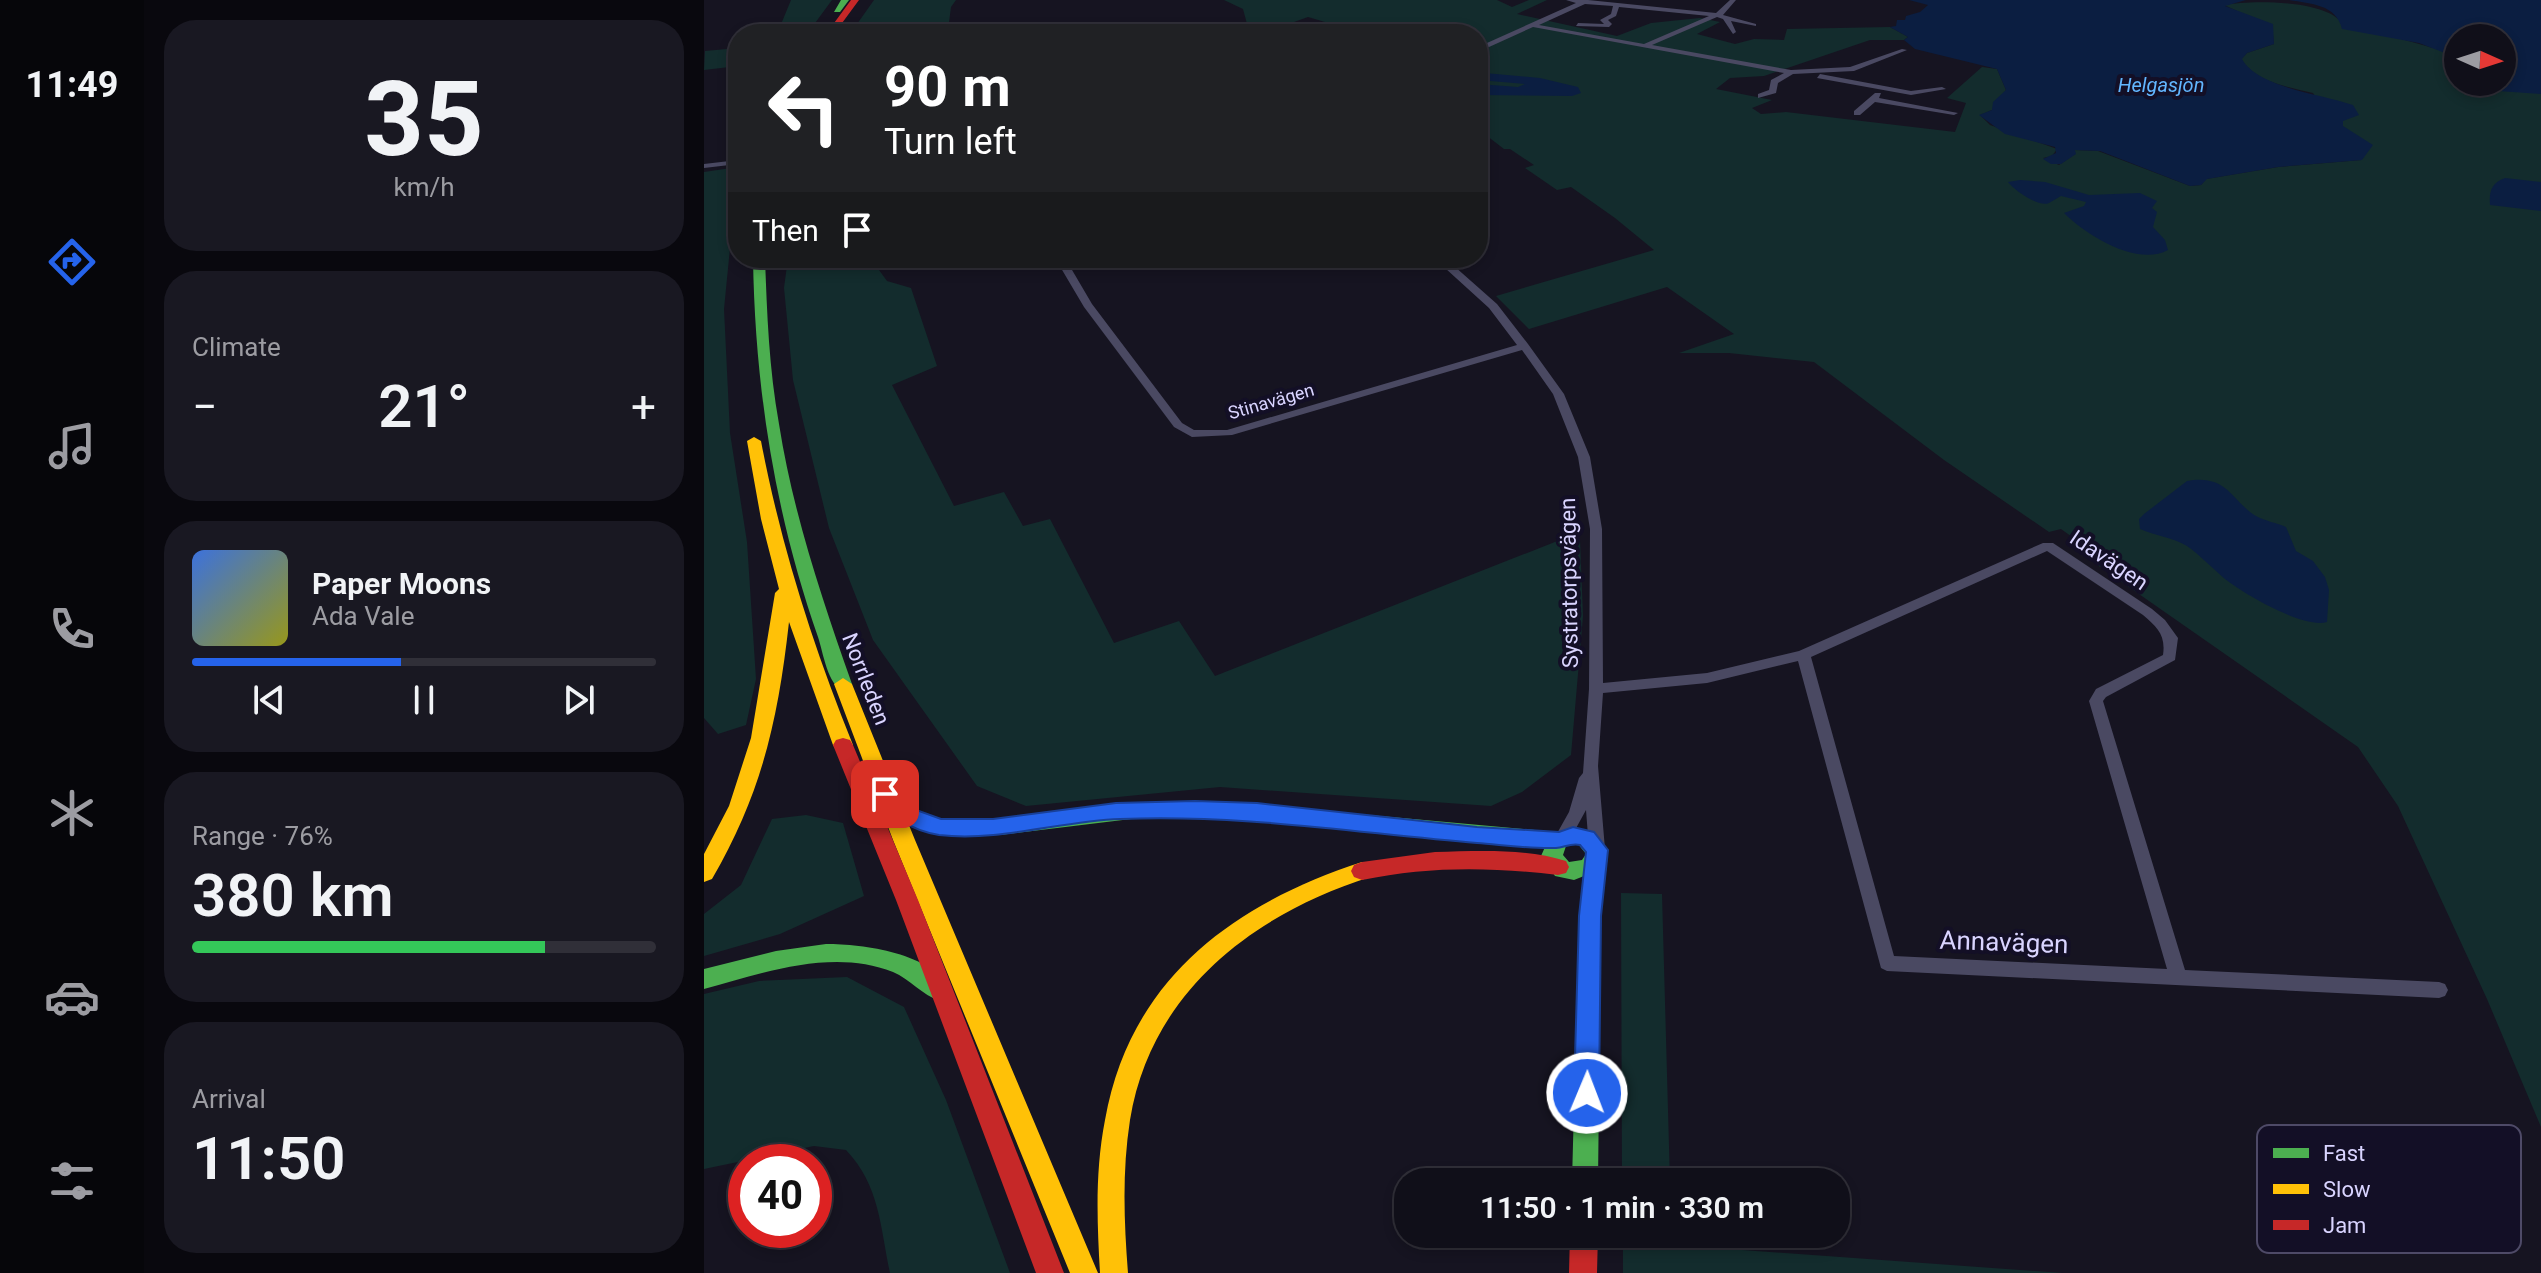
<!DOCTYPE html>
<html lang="en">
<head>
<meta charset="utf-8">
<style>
	:root { --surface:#100f19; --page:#191822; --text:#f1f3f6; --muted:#9c9ca2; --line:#302f38; --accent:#2563eb }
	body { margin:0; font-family:Roboto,sans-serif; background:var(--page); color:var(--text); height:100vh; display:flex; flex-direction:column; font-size:30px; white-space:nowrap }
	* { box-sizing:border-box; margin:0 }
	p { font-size:26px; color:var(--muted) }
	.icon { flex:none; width:44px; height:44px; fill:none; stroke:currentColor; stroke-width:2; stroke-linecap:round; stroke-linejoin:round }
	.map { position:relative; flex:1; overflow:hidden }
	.sheet { display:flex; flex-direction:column; gap:20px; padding:20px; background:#09080e; width:560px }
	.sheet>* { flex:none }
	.top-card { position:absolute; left:24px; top:24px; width:760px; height:244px; border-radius:32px; box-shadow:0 4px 12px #0003,0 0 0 2px var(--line); background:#202124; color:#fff; overflow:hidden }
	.needle { width:52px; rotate:93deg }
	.buttons { position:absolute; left:1740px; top:24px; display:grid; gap:16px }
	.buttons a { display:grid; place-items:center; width:72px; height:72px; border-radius:50%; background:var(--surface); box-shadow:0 4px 12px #0003,0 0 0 2px var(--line); font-size:40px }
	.speed { position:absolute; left:24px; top:1144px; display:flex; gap:16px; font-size:40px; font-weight:700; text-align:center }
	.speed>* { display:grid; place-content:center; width:104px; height:104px; border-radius:50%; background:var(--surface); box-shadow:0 4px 12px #0003,0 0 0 2px var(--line); line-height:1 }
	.speed .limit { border:12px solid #d22; background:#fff; color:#111 }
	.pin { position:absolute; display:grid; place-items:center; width:68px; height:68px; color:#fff; margin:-34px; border-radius:16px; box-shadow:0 4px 12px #0006 }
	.me { position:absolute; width:88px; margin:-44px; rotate:1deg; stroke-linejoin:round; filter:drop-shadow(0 0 6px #0008) }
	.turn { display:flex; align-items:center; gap:28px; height:168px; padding:0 24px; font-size:36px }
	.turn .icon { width:104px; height:104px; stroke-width:2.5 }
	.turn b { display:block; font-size:56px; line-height:68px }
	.then { display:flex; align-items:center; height:76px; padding:0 24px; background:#0003; gap:16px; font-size:30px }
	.big { font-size:60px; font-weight:600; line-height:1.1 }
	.sheet .card { flex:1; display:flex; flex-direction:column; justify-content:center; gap:12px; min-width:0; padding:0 28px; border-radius:32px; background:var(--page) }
	.sheet .dial { align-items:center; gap:0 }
	.dial b { font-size:104px; line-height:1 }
	.song { display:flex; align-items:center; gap:24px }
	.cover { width:96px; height:96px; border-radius:12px; background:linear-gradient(135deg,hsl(220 70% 55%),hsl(60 70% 35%)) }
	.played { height:8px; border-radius:4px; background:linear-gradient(90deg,var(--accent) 45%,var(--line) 45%) }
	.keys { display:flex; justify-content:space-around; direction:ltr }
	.heat { display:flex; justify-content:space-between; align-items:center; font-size:44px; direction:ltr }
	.charge { height:12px; border-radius:6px; background:linear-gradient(90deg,#34c759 76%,var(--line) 0) }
	.trip { position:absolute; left:690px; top:1168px; width:456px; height:80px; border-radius:32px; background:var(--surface); box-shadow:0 4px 12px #0003,0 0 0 2px var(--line); font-weight:600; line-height:80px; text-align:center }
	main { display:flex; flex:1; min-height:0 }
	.tabs { display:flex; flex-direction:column; width:144px; justify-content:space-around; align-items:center; background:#06060a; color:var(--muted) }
	.tabs .icon { width:56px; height:56px }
	.tabs .on { color:var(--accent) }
	.tabs b { font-size:36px; color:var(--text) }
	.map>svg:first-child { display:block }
	.green { fill:#132c2d }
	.water { fill:#0b1e41 }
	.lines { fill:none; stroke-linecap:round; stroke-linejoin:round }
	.street { fill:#4a4962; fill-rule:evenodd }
	.fast { fill:#4caf50; fill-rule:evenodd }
	.slow { fill:#ffc107; fill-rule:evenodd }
	.jam { fill:#c62828; fill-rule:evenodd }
	.route { fill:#2563eb; stroke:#184099; stroke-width:2 }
	.labels { text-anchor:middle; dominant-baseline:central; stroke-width:8; stroke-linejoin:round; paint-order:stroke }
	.far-street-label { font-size:18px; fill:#d9d4ff; stroke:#130f26 }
	.far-water-label { font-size:20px; font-style:italic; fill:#62b6ff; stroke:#130f26 }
	.street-label { font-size:22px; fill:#d9d4ff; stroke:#130f26 }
	.near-street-label { font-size:26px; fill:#d9d4ff; stroke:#130f26 }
	.key { fill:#130f26; stroke:#4e4a67; stroke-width:2 }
	.key-label { font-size:22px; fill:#d9d4ff }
</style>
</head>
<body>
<main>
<nav class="tabs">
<b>11:49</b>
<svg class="icon on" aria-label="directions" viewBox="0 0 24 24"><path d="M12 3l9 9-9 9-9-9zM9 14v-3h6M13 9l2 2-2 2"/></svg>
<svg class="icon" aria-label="music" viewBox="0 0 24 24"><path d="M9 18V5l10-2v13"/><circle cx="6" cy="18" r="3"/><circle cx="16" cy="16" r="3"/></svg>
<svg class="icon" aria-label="phone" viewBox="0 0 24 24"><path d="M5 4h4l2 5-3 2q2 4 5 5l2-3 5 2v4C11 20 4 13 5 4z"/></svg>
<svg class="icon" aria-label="climate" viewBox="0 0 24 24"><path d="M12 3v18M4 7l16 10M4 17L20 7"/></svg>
<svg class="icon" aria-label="car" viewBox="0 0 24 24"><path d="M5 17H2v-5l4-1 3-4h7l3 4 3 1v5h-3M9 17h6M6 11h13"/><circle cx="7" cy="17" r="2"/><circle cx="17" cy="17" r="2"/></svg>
<svg class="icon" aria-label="filters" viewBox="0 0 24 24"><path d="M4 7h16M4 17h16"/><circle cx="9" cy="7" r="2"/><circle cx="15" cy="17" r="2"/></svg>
</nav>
<section class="sheet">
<div class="card dial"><b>35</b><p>km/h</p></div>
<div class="card"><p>Climate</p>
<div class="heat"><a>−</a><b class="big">21°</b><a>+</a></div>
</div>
<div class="card">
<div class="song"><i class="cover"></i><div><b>Paper Moons</b><p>Ada Vale</p></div></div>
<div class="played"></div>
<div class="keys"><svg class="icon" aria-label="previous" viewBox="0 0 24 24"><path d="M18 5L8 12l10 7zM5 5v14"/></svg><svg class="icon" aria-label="pause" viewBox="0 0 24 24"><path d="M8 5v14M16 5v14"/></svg><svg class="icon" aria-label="next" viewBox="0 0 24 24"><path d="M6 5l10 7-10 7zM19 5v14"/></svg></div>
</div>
<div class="card"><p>Range · 76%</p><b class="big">380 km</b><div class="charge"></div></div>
<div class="card"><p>Arrival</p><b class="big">11:50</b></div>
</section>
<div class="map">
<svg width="1837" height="1273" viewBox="0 0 1837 1273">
	<rect width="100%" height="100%" fill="#161421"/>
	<path class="green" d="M87,0h41l-25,34h-30z
		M170,0h82l-5,7 -3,23 65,-6 46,10h-209z
		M520,0h273l15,7 17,-7h18l-30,14 100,22 34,-13 49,-5 20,4 -23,12 38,10 19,-5 30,1 3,-11 103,-2 18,10 -4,3h-34l-106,36 -34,2 -14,11 56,11 -20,8 9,6 25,-2 169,20 11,-29 -19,-5 35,-31 15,2 9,21 -14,20 -12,5 10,10 67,24 -5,7 -9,2 16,7 16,-11v-4l23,1 92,35 11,-1 5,-6 72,-12 83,-7 -17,-19 -31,-48c-25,-6 -58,-11 -72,-34l6,-6 27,-9 -2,-17 -48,-22c28,-5 99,-5 117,17l110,31 7,5v24h44l39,-26v1071l-54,-128 -89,-193 -40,-59 -285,-199 9,-4 -21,-15 -12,3 -105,-72 -130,-98 -85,-9h-50l55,-19 -67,-47 -138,42 -33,-33 158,-46 -39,-32 -44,-31 -14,3 -32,-22 9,-3 -24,-16h-6l-26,-20v-95h-112l-58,-17 -45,16 -14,-2 -6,-22z
		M34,48v18l-34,4 1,-19z
		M34,167l-14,142 6,124 17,109 9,137 -10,46 -28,9 -14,-16v-546z
		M84,258h118v3l-27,9 8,11 24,7 26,78 -45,19 62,121 50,-14 19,34 27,-7 64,124 65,-22 36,55 355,-140 10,4 3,76 -12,139 -49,37 -31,14 -271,-19 -194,19 -49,-20 -104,-146 -44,-112 -36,-148 -9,-92z
		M102,815l37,8 21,73 -84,38 -76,22v-42l37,-29 31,-66z
		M917,893l41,1 8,288h-48z
		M143,977l57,30 42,93 64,173h-120c-10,-47 -10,-87 -44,-123l-32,-4 -110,23v-175l55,-13z
		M919,1234h49l1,11 390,28h-440z"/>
	<path class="water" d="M1205,0h337l-21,6 48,18 1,20 -27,9 -5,6c16,29 80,35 111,46l6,10 -16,6v5l30,19 -11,15 -84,7 -71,12 -6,6 -11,1 -90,-35 -25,-1 1,4 -15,10h-10l-8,-5 13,-6 -1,-6 -50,-13 -26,-19 13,-5 1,-8 13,-12 -9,-21 -82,-20 -11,-9 4,-3 -18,-10 6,-1 1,-6h8l1,-4 14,-4 8,-7z
		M1585,0h252v94l-43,-3 -15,-9h19v-44h-44v20l-39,-15 -77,-14c-6,-25 -31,-25 -53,-29z
		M781,73l55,5 38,9 3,6 -9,3 -94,-1v-11l40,3 7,-3 -46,-4z
		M1801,178l36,4v29l-51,-6c-1,-13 1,-22 15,-27z
		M1316,180l25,2 44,13 51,-2 17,8 -5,7 5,4 -4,15 12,13 3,10c-31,17 -82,-15 -104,-37l20,-7 2,-4 -25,-6c-4,2 -8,5 -12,7 -10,5 -35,-13 -41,-21z
		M1483,481c41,-7 44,20 69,35 9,5 21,7 30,11l10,24 17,10 12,16 4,13 -2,32c-23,7 -83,-28 -102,-43 -13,-11 -24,-23 -38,-33 -15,-9 -32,-10 -47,-17l-1,-10 5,-5z"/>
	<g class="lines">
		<path class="street" d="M862,0h22l128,13 14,-13h6l-13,15 33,9v2l-25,-5 5,11 -3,2 -10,-15 -6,-2 -65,28 139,25 59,-3 52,-18 5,1 -53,21 -61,3 -15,9 -2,10 -18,5v-4l11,-4 2,-10 13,-7 -251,-46 -55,25v-5l98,-44zM881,4l28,2 -2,8 -11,6 4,4 -26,-1 -2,3 33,1 3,-3 -4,-4 8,-4 3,-9 90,9 -65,28 -105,-19z
			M1116,74l91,17 31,-4 4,2 -35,6 -94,-17z
			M1171,93h6l-2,5 79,15 -4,2 -79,-13 -15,13h-6v-4z
			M34,160v4l-34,4v-4z
			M351,258h10l27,46 90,119 12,7h33l290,-85 -28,-37 -55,-50h11l52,46 31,40 36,50 26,63 12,72 1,154 104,-10 92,-22 244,-108h10l99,66 13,11 13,18 -3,22 -69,37 -3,4 82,269 254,12 6,2 3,6 -3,6 -6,2 -552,-27 -6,-3 -83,-307 -91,22 -104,10 -5,73 7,83 -2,5 -6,1 -6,-1 -2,-5 -3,-39 -17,31 -6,2 -6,-2 -2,-4 14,-25 10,-34 4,-5 6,-84 1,-160 -12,-72 -25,-63 -31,-44 -290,85 -40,2 -18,-10 -90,-120zM1343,551l96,64c14,12 23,20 20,40l-67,34 -7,12 78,268 -273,-13 -83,-299z"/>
		<path class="fast" d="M137,0h8l-9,12h-6z
			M49,258h12c2,56 4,111 14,166 14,89 43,175 73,260l-9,6c-15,-4 -20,-38 -25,-53 -43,-123 -63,-248 -65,-379z
			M184,788l7,3 26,23 28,6 51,-1 131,-16 84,-2 342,31 19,-4 18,5 14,21 -7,62 -3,266h-26l7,-266 5,-40 -10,4 -19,-4 -14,-20 4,-9 -330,-30 -84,2 -131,16 -51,1 -41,-10 -30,-30 3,-5zM874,844l8,10 -4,6 -13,2 -6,-7 3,-9z
			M122,944c37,0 107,9 126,47l-4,7 -8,3c-18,-6 -30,-22 -47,-29 -61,-24 -130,1 -189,17v-20l72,-18z"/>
		<path class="slow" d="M50,437l7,4c20,105 52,205 92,304l-3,5h-14l-3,-5 -44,-123c-11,98 -27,171 -77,257l-8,3v-28l25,-48 22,-68 24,-145 4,-4 -18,-70 -14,-78z
			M139,678l9,6 63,156 183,433h-28l-177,-433 -59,-156z
			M658,862l8,3 3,6 -3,6c-118,38 -219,115 -240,243 -8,51 -6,102 -2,153h-28c-3,-51 -5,-102 5,-153 25,-141 128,-216 257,-258z"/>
		<path class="jam" d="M147,0h8l-25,34h-8z
			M139,738l7,2 3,5 65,155 146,373h-28l-140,-373 -63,-155 3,-5z
			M731,852c42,-1 91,-4 131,9l3,6 -3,6 -8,2c-66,-8 -130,-9 -196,5l-8,-3 -3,-6 3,-6 8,-3z
			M866,1234h28l-1,39h-28z"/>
	</g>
	<path class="route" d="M181,786l8,2 23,22 25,9h52l123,-16 79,-2 62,2 220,24 82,5 14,-5 21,5 14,18 -7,66 -2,177 -3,8 -9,4 -9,-4 -4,-8 5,-177 7,-64 -6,-7c-9,-2 -15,2 -24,3 -25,1 -53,-3 -79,-5 -120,-10 -235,-29 -357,-24 -60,2 -120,23 -181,16 -25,-4 -51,-18 -64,-41l3,-6z"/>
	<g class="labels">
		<g class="far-street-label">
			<text transform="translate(567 401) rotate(-16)">Stinavägen</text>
		</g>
		<g class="far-water-label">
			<text x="1457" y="85">Helgasjön</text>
		</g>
		<g class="street-label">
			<text transform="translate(1405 560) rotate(34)">Idavägen</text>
			<text transform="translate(865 583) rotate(-91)">Systratorpsvägen</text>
			<text transform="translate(162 679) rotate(69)">Norrleden</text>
		</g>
		<g class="near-street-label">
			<text transform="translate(1300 942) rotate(2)">Annavägen</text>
		</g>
	</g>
	<rect x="1553" y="1125" width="264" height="128" rx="12" class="key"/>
	<rect x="1569" y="1148" width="36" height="10" fill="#4caf50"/>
	<rect x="1569" y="1184" width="36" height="10" fill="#ffc107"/>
	<rect x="1569" y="1220" width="36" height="10" fill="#c62828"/>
	<g class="key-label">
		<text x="1619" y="1161">Fast</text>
		<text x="1619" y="1197">Slow</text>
		<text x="1619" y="1233">Jam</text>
	</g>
</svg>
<div class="buttons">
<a><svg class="needle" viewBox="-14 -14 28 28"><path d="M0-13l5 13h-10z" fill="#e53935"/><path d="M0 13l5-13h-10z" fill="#9c9ca2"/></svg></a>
</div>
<div class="speed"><div class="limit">40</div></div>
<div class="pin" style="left:181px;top:794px;background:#d93025"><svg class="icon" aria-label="arrive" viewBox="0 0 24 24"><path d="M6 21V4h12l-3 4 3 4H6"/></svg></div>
<svg class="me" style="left:883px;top:1093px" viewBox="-20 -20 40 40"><circle r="17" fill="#2563eb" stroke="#fff" stroke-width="3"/><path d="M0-11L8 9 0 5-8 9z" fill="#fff"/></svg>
<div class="trip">11:50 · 1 min · 330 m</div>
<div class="top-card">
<div class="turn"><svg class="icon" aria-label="left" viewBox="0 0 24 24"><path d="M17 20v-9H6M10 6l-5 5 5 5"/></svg><div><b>90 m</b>Turn left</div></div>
<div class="then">Then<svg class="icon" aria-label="arrive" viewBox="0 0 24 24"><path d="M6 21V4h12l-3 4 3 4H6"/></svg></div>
</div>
</div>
</main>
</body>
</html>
